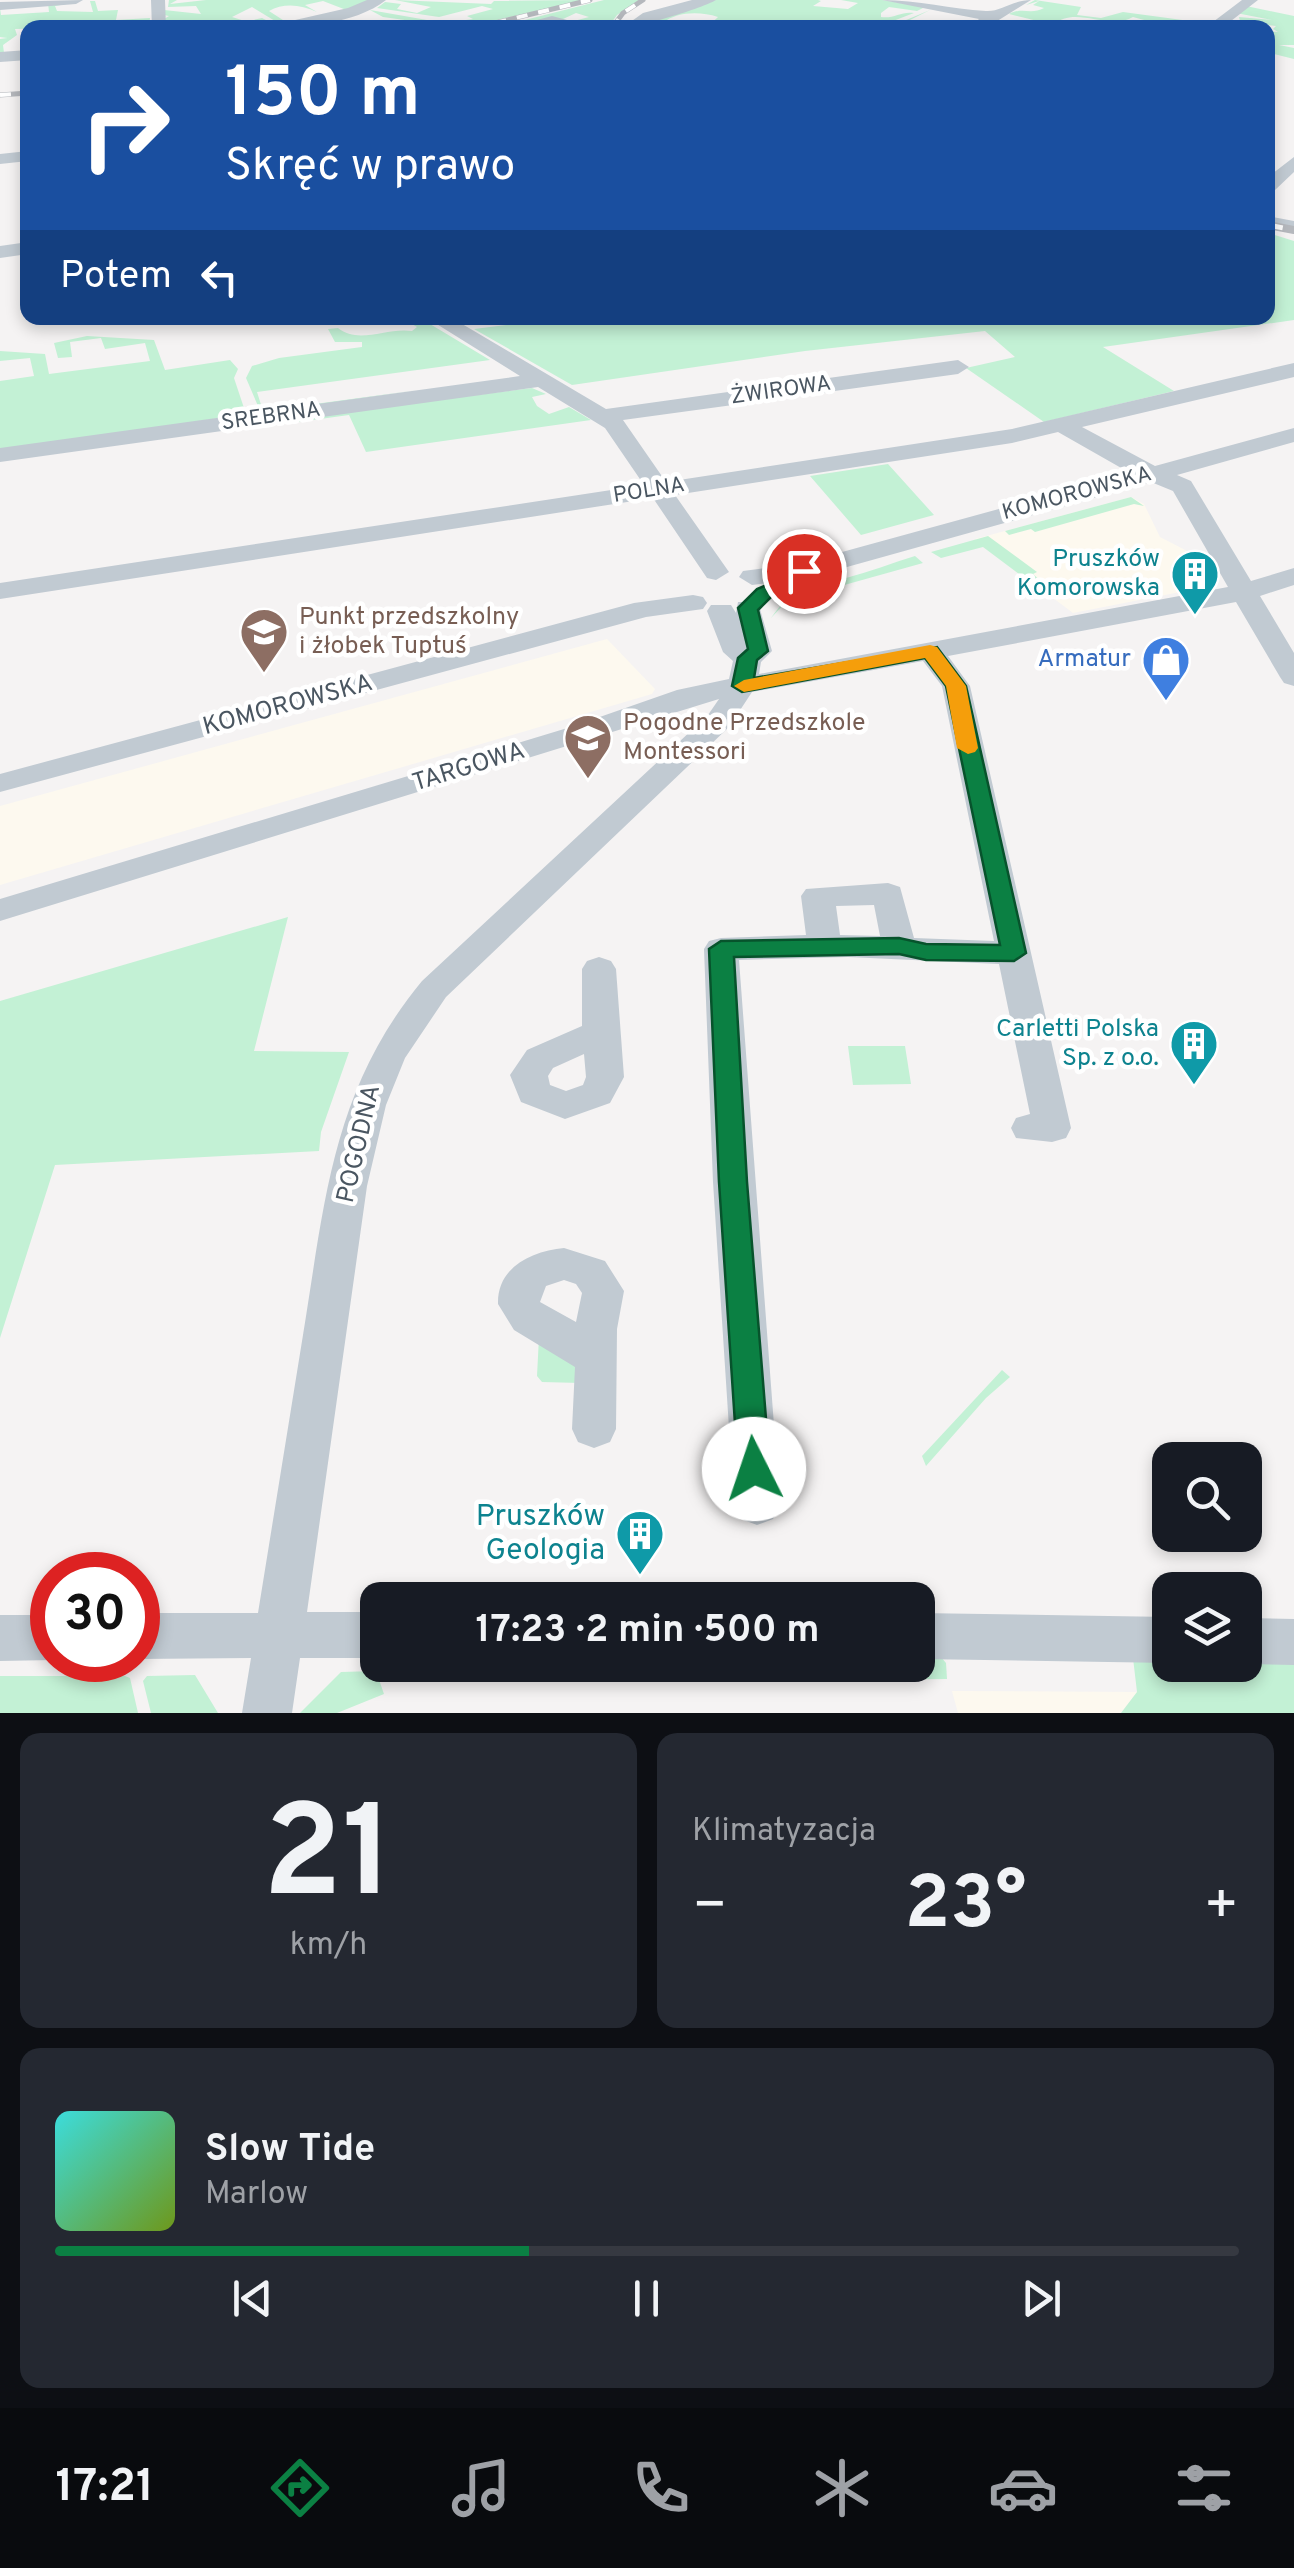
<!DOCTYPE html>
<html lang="pl">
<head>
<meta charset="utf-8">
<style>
	:root { --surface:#171b24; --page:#242831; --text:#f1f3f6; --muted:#9ea1a6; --line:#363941; --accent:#0b8043 }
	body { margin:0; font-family:Overpass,sans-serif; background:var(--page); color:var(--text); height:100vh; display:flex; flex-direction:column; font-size:38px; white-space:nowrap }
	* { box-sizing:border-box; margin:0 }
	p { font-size:32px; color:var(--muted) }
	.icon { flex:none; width:55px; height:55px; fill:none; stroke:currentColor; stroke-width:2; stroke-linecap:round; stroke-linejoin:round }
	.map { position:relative; height:1713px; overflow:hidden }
	.sheet { display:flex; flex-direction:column; gap:20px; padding:20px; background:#0d0f14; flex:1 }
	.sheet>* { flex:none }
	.top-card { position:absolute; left:20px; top:20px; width:1255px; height:305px; border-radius:20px; box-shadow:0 5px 15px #0003; background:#1a4fa0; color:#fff; overflow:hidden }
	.tools { position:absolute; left:1152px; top:1442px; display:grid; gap:20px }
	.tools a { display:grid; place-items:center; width:110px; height:110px; border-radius:20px; background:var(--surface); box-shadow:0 5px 15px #0003; font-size:50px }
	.speed { position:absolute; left:30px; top:1552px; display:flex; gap:20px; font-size:50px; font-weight:700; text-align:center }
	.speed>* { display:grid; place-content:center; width:130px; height:130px; border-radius:50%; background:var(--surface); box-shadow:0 5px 15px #0003; line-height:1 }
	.speed .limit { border:15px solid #d22; background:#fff; color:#111 }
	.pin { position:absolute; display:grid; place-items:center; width:85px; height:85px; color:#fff; margin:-42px; border:5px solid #fff; border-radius:50%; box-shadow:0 2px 10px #0007 }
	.me { position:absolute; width:110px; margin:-55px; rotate:356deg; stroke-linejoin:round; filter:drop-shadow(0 0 8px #0008) }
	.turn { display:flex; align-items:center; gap:35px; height:210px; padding:0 40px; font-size:45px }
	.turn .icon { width:130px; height:130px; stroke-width:2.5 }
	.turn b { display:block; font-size:70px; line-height:85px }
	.then { display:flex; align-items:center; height:95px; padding:0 40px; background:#0003; gap:20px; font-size:38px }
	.big { font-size:75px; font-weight:700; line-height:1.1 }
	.sheet .widget { flex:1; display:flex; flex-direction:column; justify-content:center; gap:15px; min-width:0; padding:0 35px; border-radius:20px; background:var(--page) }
	.sheet .dial { align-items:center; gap:0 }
	.dial b { font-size:130px; line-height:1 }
	.song { display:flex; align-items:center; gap:30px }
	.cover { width:120px; height:120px; border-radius:15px; background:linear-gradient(135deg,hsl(180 70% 55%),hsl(80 70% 35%)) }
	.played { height:10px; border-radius:5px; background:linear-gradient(90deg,var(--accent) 40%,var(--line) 40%) }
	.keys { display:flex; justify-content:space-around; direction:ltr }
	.heat { display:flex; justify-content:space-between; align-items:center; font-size:55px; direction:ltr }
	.sheet .tiles { flex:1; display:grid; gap:20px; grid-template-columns:1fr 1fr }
	.widget:last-child { grid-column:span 2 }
	.trip { position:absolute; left:360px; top:1582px; width:575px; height:100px; border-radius:20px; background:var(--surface); box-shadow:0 5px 15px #0003; font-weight:700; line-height:100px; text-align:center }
	.menu { display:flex; height:160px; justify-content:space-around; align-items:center; background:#090b0e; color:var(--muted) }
	.menu .icon { width:70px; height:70px }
	.menu .on { color:var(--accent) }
	.menu b { font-size:45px; color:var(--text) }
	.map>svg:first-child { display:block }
	.commercial { fill:#fdf9ef }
	.green { fill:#c3f1d5 }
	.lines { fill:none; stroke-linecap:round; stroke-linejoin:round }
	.minor { fill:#c1cad2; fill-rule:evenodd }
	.rail-far1-casing { stroke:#b5b8bd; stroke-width:5 }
	.rail-casing { stroke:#b5b8bd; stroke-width:8 }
	.rail-far1 { stroke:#fff; stroke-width:4; stroke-dasharray:11; stroke-linecap:butt }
	.rail { stroke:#fff; stroke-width:5; stroke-dasharray:15; stroke-linecap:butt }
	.route { fill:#0b8043; stroke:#07532c; stroke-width:2.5 }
	.slow { fill:#f59e0b }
	.labels { text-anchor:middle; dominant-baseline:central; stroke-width:9; stroke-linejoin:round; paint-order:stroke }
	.far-street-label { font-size:22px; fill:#4a5661; stroke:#fff }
	.culture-label { font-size:25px; fill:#0d838f; stroke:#fff; text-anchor:end }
	.education-label { font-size:25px; fill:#785e54; stroke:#fff; text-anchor:start }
	.shop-label { font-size:25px; fill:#366cbe; stroke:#fff; text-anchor:end }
	.street-label { font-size:25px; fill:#4a5661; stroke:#fff }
	.near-culture-label { font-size:30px; fill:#0d838f; stroke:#fff; text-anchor:end }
</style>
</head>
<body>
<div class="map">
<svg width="1294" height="1713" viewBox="0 0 1294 1713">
	<rect width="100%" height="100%" fill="#f5f3f3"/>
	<path class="commercial" d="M1131,497l13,7 16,33 33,17 18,32 -138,27 -98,-74z
		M607,639l48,50 -3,5 -652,191v-79z
		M952,1691l185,1 -16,21h-163z"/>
	<path class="green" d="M169,0h8l-7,4 36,-4h169l-26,11 -26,-10 -18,4 12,7c-17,-8 -34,-9 -48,-1l17,11 -6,2 -28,-17 -20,10 16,5 1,5v-6l13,-3 12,6 -51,3 -23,-7 -34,5 -2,-6 5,-3 -5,-1v-5l37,4 -5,-8 -28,1z
		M395,0l96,4 3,-3h-15l105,-1 -118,27 -64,1 17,-6 -36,-5 -13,-7 74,13 29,-4 -6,-3 26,-7 -11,-3 -43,11 -62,-9 8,-6 16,2 -4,5 20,4 14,-6z
		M604,0h35l-22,15 -9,12h-10l2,-3 -26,-3 15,-4 -13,-4 -13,6 -70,9z
		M715,0h103l3,1 -8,5 35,3 10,-6 -17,-3h41l43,7 -8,4 -28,-4 -8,6v4c13,2 20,-6 33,-4l-21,8 6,2 31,-13 -26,13 20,5 -159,-1 10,-4 -5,-2c-28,13 -68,7 -98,3 18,-3 34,6 46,-7 -19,-6 -42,-5 -55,6l-15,-2z
		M1035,0l46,7 -4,8 24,3 22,-6 89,12 -5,3h-37l-37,-10c-23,14 -60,-12 -79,8l-45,-11c12,-7 23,1 35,-6l-11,-3 6,-4 -13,4z
		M90,1h5l3,10 20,-1 -2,10 34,-2 -1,8 -53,-2v3l-81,2 2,6 -14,10 1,8h-4v-14l7,-1 -7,-1v-29l1,7 48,-3 -1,-9 30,-1 -23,4 2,5 36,1z
		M1246,6l48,10v29h-15l15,3v11l-20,-5 -6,3v-26l10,1 -5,-3 3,-3 -36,-5 -1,-4 33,3 -36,-7z
		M1268,233l26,8v79l-191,27 71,44 -130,31 -78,-54 49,-11 -30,-26 -180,20 -233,34 -98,-56 87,-11h707z
		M425,321l65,39 -233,32 6,19 155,-21 -157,23 -15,-35 6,-12 27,-8 83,-11v-5h-27l-7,-13 10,-1c21,17 49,-1 74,3l5,-4 -7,-4z
		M87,336l67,4 11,30 65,-10 8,9 -4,9 12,36 -246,37v-70l34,-5 -4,-18 -30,3v-10l45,3 4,20 101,-13 -5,-18 -40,6 -4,-11 -31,4 2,15 -14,1 -4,-15z
		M532,388l14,6 -14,3 5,9 12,8 20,-7 22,13 -225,32 -17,-37 -80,11 -2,-4z
		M888,464l46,51 -73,20 -51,-59z
		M1131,497l13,9 -10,-2 -99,28 -4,-3 -22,6 -4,-4z
		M988,536l49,36 -4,2 10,9 -8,3 -52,-39 -42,11 -10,-6z
		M915,556l8,7 -136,38 -16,17c23,-33 38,-31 75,-40 23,-6 46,-15 69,-22z
		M288,917l-34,134 95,1 -28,80 -2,19 -264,14 -55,173v-337z
		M848,1046h57l6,38 -58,1z
		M539,1337l39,27 3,19 -39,-1 -5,-6z
		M1002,1370l8,7 -24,21 -60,68 -4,-10z
		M918,1655l22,1 6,7 1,16 -113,1 -1,-15h85z
		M1133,1658l37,1v6l124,-3v51h-173l16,-21z
		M376,1671l8,23 -47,19h-37l41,-41z
		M195,1675l23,38h-67l-8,-32 4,-5z
		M0,1676h125l5,2 8,35h-138z"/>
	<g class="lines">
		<path class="minor" d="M83,0l-7,4 -76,6v-8z
			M151,0h14l1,28h-14z
			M367,0h19c-32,25 -86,28 -126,28l88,-20z
			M692,0h24c-13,8 -79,28 -94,28l21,-15z
			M882,0c36,0 69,9 104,11 14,1 27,-11 45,-11l-45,28h-17l10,-9z
			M1242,0h16l-36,28h-17z
			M552,16l45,12 -45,-4 -45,4z
			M28,50v10l-28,2v-10z
			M28,151v10l-28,3v-10z
			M1294,157v15l-20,19 -6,1v-15z
			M1268,216l26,5v12l-26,-5z
			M28,242v12l-28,4v-12z
			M427,318h25l154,91 352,-49 11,7 -11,7 -335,46 43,62 346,-53 282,-66v14l-212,50 73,39 139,-38v14l-117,33 14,6 60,100 43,-13v17l-34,11 34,57v33l-10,-3 -4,-6 -44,-75 -288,54 22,30 101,442 -5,10 -14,4 -36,-4 -5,-10 5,-10 14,-4 -31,-150 -151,-7 -109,3 41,545 -7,14 -16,6 -16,-6 -7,-14 -21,-323 -9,-233 5,-8 12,-3 85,-3 -5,-39 5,-7 82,-6 12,4 14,51 80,3 -52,-255 -19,-25 -171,31 -23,35 -283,270 -41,61 -19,47 -19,81 -60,426h71v46h-78l-8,55h-50l9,-55 -113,1v-46h120c15,-93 30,-185 45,-278 22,-134 29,-245 119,-354l286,-266 11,-16 -719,222v-22l574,-173 103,-36 52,-11 4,-18 -10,-9 -16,-41 4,-6h20l5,8 2,-11h20l14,49 -11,11 -2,12 469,-87 -55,-96 -22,-9 -347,97 -52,6 -13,-8 4,-6 59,-8 328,-90 -72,-41 -46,11 -337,52 54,77 -13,8 -9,-2 -54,-80 -653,101v-16l644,-98 -39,-57 -67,-41 -538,75v-14l520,-72zM874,905l6,31 -40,-1 -4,-29z
			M693,595l10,2 4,6 -4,6 -57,8 -646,175v-18l634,-171z
			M599,957l12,4 5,8 8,108 -14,26 -45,16 -44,-17 -11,-27 17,-25 55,-24v-57l5,-8zM584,1054l2,23 -3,8 -17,6 -16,-6 -2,-9 5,-8z
			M564,1248l41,13 19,30 -7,38 -1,100 -6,13 -16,6 -16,-6 -6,-13 3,-62 -61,-37 -16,-26c-1,-37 34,-53 66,-56zM564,1280l12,4 6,9 -6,29 -36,-20 6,-16z
			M918,1613l252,4v46l-252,-4z
			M0,1615h52l2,45 -54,1z
			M1245,1618l49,1v46l-49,-1z"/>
		<g class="rail-far1-casing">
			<path id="rail-far1" d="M474,28l116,-28
				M612,28l11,-15 20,-13
				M0,95l28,-2"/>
		</g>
		<g class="rail-casing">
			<path id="rail" d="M1268,225l26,5"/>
		</g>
		<use href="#rail-far1" class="rail-far1"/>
		<use href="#rail" class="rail"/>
	</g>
	<path class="route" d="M804,565l9,6 -5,10 -36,15 -14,14 10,41 -11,9 -3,18 183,-31 29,39 60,267 -12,8 -88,-1 -27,-6 -165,3 13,225 23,287 -5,10 -11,4 -11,-4 -5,-10 -19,-287 -10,-233 12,-8 178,-3 27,6 74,1 -54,-259 -21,-28 -183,34 -10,-6 6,-28 10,-9 -10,-41 19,-19 36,-15z"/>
	<path class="slow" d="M930,645l7,2 29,39 12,62 -3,4 -7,2 -11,-6 -11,-62 -21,-28 -181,34 -10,-6 10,-6z"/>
	<defs>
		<g id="building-pin" transform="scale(2.5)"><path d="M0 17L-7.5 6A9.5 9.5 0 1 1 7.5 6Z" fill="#0f9aa8" stroke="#fff"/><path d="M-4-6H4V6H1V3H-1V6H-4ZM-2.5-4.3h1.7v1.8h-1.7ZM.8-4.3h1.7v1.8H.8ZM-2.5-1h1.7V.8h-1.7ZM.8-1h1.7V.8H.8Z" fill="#fff"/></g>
		<g id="school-pin" transform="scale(2.5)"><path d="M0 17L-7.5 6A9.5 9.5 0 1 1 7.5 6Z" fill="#8d6e63" stroke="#fff"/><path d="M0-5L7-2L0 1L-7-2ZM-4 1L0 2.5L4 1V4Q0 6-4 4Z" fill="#fff"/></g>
		<g id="shop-pin" transform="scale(2.5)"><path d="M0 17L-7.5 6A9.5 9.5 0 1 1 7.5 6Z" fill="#3f7fe0" stroke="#fff"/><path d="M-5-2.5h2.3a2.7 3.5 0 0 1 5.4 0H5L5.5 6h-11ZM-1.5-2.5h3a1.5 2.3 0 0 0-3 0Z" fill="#fff"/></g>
	</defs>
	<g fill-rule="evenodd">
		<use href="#building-pin" x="1195" y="574"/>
		<use href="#school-pin" x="264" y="632"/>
		<use href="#shop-pin" x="1166" y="660"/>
		<use href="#school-pin" x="588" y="738"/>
		<use href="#building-pin" x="1194" y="1044"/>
		<use href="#building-pin" x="640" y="1534"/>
	</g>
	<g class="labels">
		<g class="far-street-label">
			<text transform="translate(781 391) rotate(-8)">ŻWIROWA</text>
			<text transform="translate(271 417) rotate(-8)">SREBRNA</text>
			<text transform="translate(649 491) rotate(-9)">POLNA</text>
			<text transform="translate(1077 494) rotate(-15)">KOMOROWSKA</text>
		</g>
		<g class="culture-label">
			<text x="1160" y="560">Pruszków<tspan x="1160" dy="29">Komorowska</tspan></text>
			<text x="1159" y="1030">Carletti Polska<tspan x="1159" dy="29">Sp. z o.o.</tspan></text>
		</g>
		<g class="education-label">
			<text x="299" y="618">Punkt przedszkolny<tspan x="299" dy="29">i żłobek Tuptuś</tspan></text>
			<text x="623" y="724">Pogodne Przedszkole<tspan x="623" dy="29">Montessori</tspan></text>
		</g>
		<g class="shop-label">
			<text x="1131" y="660">Armatur</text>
		</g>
		<g class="street-label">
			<text transform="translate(288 706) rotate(-15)">KOMOROWSKA</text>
			<text transform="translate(469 768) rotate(-17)">TARGOWA</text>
			<text transform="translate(360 1144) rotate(-77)">POGODNA</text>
		</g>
		<g class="near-culture-label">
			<text x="605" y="1517">Pruszków<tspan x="605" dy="34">Geologia</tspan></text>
		</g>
	</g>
</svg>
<div class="tools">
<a><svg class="icon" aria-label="search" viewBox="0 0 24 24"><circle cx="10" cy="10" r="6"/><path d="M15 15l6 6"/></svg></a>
<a><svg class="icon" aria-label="layers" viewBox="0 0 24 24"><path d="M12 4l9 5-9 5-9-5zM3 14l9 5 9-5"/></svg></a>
</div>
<div class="speed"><div class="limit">30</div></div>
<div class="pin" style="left:804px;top:571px;background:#d93025"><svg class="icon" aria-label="arrive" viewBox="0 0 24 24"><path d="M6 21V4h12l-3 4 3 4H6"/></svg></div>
<svg class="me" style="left:754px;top:1469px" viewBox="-20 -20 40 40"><circle r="19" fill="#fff"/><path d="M0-13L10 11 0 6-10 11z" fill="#0b8043"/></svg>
<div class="trip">17:23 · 2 min · 500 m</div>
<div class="top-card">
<div class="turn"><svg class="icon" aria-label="right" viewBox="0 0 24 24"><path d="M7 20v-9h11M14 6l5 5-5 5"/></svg><div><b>150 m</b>Skręć w prawo</div></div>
<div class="then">Potem<svg class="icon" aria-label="left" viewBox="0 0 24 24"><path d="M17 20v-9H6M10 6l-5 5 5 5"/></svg></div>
</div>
</div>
<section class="sheet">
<div class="tiles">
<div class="widget dial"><b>21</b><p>km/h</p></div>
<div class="widget"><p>Klimatyzacja</p>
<div class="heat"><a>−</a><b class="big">23°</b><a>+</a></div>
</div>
<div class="widget">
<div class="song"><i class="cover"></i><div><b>Slow Tide</b><p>Marlow</p></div></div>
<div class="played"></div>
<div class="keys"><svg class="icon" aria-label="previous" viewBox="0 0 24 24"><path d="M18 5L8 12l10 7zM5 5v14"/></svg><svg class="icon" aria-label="pause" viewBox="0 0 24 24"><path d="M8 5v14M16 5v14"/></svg><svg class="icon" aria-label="next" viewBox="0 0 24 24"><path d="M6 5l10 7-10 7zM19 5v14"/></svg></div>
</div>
</div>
</section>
<nav class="menu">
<b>17:21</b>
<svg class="icon on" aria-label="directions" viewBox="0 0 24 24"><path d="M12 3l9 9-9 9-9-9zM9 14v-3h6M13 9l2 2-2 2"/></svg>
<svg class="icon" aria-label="music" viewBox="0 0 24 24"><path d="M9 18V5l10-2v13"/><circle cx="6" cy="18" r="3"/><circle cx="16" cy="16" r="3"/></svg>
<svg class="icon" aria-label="phone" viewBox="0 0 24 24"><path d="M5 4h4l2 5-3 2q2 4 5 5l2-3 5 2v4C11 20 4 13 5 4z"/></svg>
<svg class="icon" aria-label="climate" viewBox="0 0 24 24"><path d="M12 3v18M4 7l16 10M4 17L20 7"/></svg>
<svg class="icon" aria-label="car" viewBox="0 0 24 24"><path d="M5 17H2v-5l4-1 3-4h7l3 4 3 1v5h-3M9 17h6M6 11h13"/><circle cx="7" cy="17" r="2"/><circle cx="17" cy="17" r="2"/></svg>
<svg class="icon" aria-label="filters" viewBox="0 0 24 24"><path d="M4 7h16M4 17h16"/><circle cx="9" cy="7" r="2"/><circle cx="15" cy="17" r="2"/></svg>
</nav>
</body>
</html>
